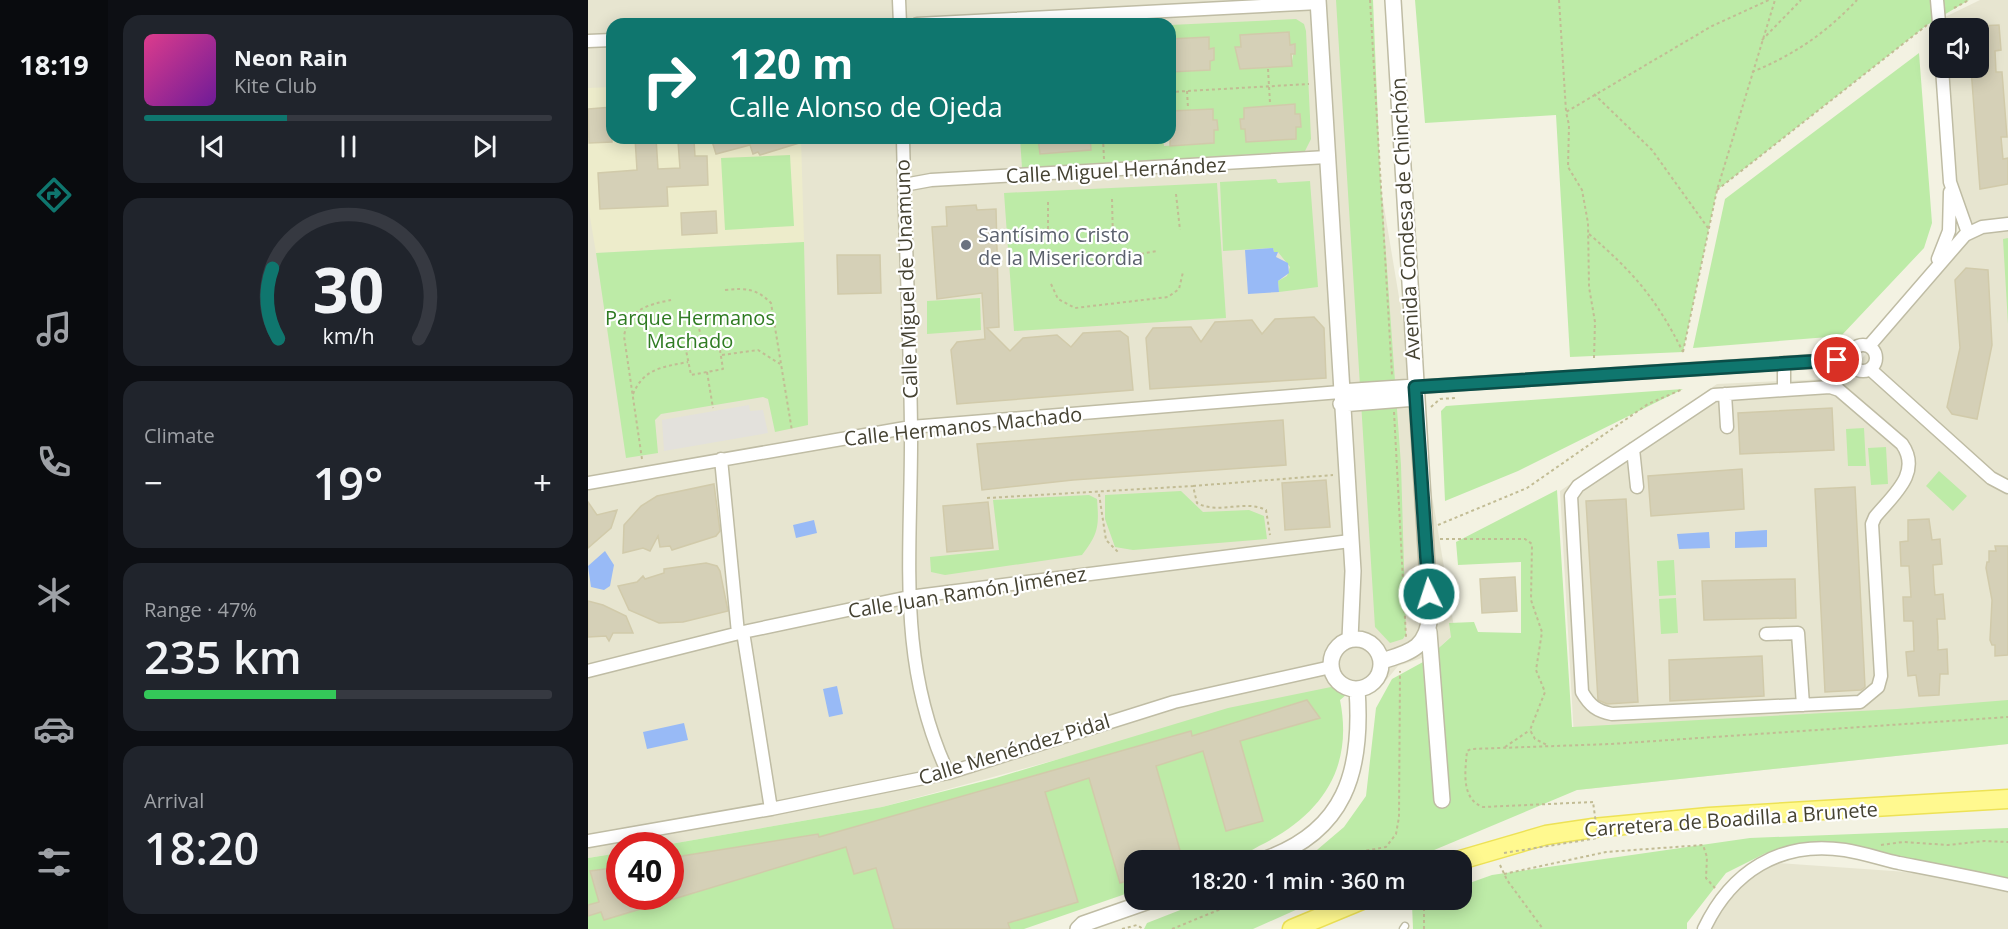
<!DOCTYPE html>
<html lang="en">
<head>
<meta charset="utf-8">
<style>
	:root { --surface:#171b24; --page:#20242c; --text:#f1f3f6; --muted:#9ea1a6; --line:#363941; --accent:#0f766e }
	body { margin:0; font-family:"Open Sans",sans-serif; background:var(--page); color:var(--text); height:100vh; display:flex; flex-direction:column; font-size:22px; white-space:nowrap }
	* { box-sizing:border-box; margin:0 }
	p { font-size:20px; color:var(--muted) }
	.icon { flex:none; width:33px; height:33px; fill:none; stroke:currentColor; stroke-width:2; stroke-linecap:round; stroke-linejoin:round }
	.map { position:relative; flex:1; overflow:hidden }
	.sheet { display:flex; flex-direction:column; gap:15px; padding:15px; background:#0d0f14; width:480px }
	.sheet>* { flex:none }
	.banner { position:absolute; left:18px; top:18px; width:570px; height:126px; border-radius:18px; box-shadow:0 3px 15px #0003; background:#0f766e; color:#fff; overflow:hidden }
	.fabs { position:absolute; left:1341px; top:18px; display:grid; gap:12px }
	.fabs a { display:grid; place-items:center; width:60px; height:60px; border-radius:12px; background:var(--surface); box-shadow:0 3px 15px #0003; font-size:30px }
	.speed { position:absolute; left:18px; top:832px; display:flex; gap:12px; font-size:30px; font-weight:700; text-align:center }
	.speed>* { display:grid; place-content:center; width:78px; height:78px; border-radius:50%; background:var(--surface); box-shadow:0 3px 15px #0003; line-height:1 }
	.speed .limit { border:9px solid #d22; background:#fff; color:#111 }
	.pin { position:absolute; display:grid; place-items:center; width:51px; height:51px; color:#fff; margin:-26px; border:3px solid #fff; border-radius:50%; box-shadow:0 2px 6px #0007 }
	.me { position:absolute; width:66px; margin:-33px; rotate:356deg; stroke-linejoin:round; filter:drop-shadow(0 0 4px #0008) }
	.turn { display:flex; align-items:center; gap:21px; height:126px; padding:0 24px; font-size:27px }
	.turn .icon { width:78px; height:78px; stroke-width:2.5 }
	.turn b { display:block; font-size:42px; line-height:51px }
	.big { font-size:45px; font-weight:600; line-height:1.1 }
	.sheet .card { flex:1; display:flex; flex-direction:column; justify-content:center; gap:9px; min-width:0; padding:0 21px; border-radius:18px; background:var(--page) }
	.sheet .dial { align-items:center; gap:0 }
	.dial svg { height:156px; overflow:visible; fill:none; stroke:var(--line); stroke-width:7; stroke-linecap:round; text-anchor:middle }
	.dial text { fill:var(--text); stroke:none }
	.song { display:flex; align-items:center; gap:18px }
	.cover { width:72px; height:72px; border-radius:9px; background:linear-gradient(135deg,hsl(330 70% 55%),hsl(280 70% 35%)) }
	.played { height:6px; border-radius:3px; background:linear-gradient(90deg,var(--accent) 35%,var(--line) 35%) }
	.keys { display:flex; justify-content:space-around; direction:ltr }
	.heat { display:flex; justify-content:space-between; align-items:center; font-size:33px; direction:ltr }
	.charge { height:9px; border-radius:4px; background:linear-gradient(90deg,#34c759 47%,var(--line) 0) }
	.trip { position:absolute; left:536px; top:850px; width:348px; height:60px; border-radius:18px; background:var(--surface); box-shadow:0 3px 15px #0003; font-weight:600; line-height:60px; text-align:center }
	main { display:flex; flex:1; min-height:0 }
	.tabs { display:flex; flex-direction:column; width:108px; justify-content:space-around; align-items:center; background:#090b0e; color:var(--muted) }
	.tabs .icon { width:42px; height:42px }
	.tabs .current { color:var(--accent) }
	.tabs b { font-size:27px; color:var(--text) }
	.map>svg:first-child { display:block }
	.residential { fill:#e7e5d0; fill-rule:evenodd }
	.education { fill:#edeccb }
	.green { fill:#bdeba7; fill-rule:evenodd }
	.parking { fill:#e3e1dc }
	.water { fill:#98baf6 }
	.building { fill:#d5d0b7; stroke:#d1caaa; stroke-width:1.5 }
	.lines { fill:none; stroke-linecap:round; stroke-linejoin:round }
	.service-casing { stroke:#bfbca4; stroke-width:9 }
	.minor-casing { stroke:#bfbca4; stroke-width:15 }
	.tertiary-casing { stroke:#bfbca4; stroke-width:18 }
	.primary-casing { stroke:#ede256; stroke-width:21 }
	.path { stroke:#c2bc94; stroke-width:2; stroke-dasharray:3 3; stroke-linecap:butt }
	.service { stroke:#fff; stroke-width:6 }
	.minor { stroke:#fff; stroke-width:12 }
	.tertiary { stroke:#fff; stroke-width:15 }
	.primary { stroke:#fff98f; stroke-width:18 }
	.path-bridge { stroke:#c2bc94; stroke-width:2; stroke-dasharray:3 3; stroke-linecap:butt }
	.route-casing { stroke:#0a4d48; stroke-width:15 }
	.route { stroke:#0f766e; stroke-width:10 }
	.worship-dot { fill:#6b7280; stroke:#fff; stroke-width:2 }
	.labels { text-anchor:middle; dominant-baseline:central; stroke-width:4.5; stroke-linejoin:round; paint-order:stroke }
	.street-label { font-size:20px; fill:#454232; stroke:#fff }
	.worship-label { font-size:20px; fill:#5b616d; stroke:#fff; text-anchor:start }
	.park-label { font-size:20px; fill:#2f7b22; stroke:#fff }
</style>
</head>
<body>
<main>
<nav class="tabs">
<b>18:19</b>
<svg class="icon current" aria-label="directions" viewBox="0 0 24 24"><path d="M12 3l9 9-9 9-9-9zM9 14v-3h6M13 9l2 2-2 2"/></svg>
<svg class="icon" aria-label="music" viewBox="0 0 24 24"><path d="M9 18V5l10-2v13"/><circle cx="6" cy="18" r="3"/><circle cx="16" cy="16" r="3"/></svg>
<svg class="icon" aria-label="phone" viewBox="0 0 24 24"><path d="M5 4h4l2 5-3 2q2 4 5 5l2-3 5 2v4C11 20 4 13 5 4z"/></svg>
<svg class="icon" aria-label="climate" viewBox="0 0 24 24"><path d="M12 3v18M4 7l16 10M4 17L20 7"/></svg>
<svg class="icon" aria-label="car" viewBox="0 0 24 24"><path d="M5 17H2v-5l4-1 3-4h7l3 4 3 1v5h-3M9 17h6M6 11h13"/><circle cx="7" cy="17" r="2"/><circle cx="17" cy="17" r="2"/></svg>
<svg class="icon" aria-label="filters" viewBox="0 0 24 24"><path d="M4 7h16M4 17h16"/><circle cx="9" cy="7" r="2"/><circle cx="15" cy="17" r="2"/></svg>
</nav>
<section class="sheet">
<div class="card">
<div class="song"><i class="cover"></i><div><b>Neon Rain</b><p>Kite Club</p></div></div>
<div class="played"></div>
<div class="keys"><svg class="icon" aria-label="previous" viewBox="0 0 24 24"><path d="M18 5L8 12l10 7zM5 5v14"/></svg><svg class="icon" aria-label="pause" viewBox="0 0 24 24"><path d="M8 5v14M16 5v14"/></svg><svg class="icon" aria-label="next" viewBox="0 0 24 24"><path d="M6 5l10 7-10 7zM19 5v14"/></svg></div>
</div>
<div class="card dial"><svg viewBox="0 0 100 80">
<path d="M14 69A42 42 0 1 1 86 69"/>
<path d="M14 69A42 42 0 0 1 11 33" stroke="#0f766e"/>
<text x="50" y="56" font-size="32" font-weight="700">30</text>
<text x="50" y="72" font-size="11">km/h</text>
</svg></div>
<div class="card"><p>Climate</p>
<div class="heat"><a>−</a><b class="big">19°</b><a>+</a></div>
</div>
<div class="card"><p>Range · 47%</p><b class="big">235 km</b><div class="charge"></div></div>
<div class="card"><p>Arrival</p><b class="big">18:20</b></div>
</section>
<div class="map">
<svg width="1420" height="929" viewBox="0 0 1420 929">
	<rect width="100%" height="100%" fill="#f3f2e2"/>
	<path class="residential" d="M0,0h769l5,75 93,558 -24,22 -33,11 -20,24 -32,5 -8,-6 -253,63 -203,55 -223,39h-39l-1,7 -31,5zM24,24h558v114h-558z
		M1392,0h28v744l-431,46 -17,-299 157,-107 128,-6 116,-134 -12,-176h29v-40h-32l-1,-11z
		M1176,862l244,17v50h-307z"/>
	<path class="education" d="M24,87v51h189l3,104 -208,11 -8,-48v-117z"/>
	<path class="green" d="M748,0h37l7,171 21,294 5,169 -3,5 -13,4 -15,-16z
		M827,0h554l-42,25 -210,165 -34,162 -113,5 -14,-242 -131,8z
		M708,19l8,5 2,7 5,108 -6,12 -283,17 -2,-30 19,2 1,14 50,-4v-12h73l1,8 50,-3v-13h4l-1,-10h-4l-1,-11 -42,2v-39l40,-2v-9l4,-1v-11h-5v-11l-39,1v-14zM701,32l1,13h5l-4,21 -50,3 -6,-22h6v-12zM706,104l1,10h5l1,13h-5v12l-50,3 -1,-13h-4l-1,-10h4v-11z
		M1331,53l13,170 -8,25 -83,88 -148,12 32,-149z
		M202,155l4,71 -69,4 -4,-72z
		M688,179l2,4 32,-2 8,106 -39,5 -1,-11 9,-5 3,-9 -12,-15h-4l-1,-4 -50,3 -3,-69z
		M629,183l9,135 -212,13 -10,-138z
		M1420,238v86l-5,-85z
		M216,242l4,183 -33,7 -7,-33 -5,-2 -102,17 -6,6 3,33 -32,5 -30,-205z
		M392,298l1,32 -54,4v-33z
		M1095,389l-165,82 -73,30 -4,-90 5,-5z
		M1276,428l2,38h-18l-2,-37z
		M1298,447l2,37 -17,1 -3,-37z
		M1351,471l28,25 -14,15 -27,-25z
		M969,490l15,237 325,-18 111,-9v44l-431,46 -169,71h-104l40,-34 22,-31 10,-88 16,-29 31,-17 28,-25 -2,-14 25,-1 4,10 43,1v-71l-63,3 -2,-23z
		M593,491l22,21 46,-2 15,6 3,23 -134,11 -18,-3 -10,-28v-24z
		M501,495l8,4c2,26 2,34 -15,56l-137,20 -14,-3 -1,-15 69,-7 -6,-50z
		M1086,560l2,35 -17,1 -2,-35z
		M1088,598l2,35 -17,1 -2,-35z
		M743,687l15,8 -6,5c14,70 -20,116 -81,146 -9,5 -19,11 -29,14 -16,5 -75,1 -96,1v30l-110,38h-436v-71l31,-5 1,44h50v-51h-11l223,-39 114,-29 232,-70z
		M1420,828v50l-193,-33 -49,8 -40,20 -39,50v6h-274l-1,-25 11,-4h38v-14l31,-11 258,-37z
		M618,900h112l-65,29h-109l3,-6z"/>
	<path class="parking" d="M161,405l1,6 13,-1 5,23 -104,18 -2,-31z"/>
	<path class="water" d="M685,248l1,4h4l-2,5 12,6 1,10 -11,8 1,11 -31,2 -3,-44z
		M226,520l3,13 -21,5 -3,-13z
		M1179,530v17l-32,1v-16z
		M1121,532l1,16 -31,1 -2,-15z
		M17,551l9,14 -4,21 -6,4 -13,-3 -3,-21z
		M249,686l6,28 -14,3 -6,-28z
		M96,723l4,17 -41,9 -4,-17z"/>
	<path class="building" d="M1411,25l2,25 -6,1 1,21h6l5,65h-6l2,22 5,-1v26l-28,5 -9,-121h7v-42z
		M701,32l1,13 5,-1v10h-4l1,12 -52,3 -5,-22h6l-1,-12z
		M621,37v12l5,-1v12l-4,1v9l-40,2v-33z
		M707,104v10h5l1,13h-5v12l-50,3 -1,-13h-4l-1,-10h4v-11z
		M24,107v35l-23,1 -1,-34z
		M625,109v11h4l1,10h-4v13l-44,3v-35z
		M47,138h21l2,31 22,-1 -2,-26 16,-1 1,15h12l1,29 -41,2 1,19 -68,3 -2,-36 39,-3z
		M123,138h95v3l-46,14 -2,-3 -5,2 -3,-9 -34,9z
		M450,138h52l1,12 -51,4z
		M388,205l1,5 19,-1 3,118 -12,1 23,23 13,-13 34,-3 14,12 12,-14 37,-2 8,6 5,53 -176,14 -6,-54 6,-8 28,-3 -3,-46 -45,6 -5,-72 15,-1 -1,-19z
		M128,211l1,22 -35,2 -1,-22z
		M249,255h43l1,38 -43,1z
		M1378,268l22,2 4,75 -15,74 -25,-5 -5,-7 13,-59 -5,-68z
		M726,317l10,11 2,50 -176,11 -4,-51 7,-10 38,-1 10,15 14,-20 37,-2 10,14 13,-15z
		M1244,408l2,42 -94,4 -2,-41z
		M695,420l3,45 -213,15 -91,10 -5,-46z
		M1154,469l2,40 -93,7 -3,-40z
		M738,480l4,47 -45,3 -3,-47z
		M126,484l6,47 -4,5 -44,14 -2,-4 -10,1 -2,-11 -8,15 -7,-3 -20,5 1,-28 17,-19 16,-10z
		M1267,487l10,200 -4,3 -36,2 -10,-203z
		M1038,499l12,203 -31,2 -9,-4 -12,-199z
		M0,502l9,13 20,-5 -6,18 -23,20z
		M400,502l5,46 -46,4 -4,-46z
		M1341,519l3,21 8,-1 2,25 -9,1 1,20 1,10 8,-1 2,25h-8l1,19v12l9,-1 1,25h-8l-1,21 -20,1 -3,-21 -8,1 -2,-24 8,-1 -1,-30h-9l-1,-24h8l-2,-31h-8l-1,-24 8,-1v-21z
		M1407,546h13v109l-13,1v-11h-3l-2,-5 2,-40 -6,-32 1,-6h2v-11h7z
		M118,563l11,3 3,5 8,40 -45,11 -24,1 -30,-13 -11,-24 19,-4 6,-6 2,3 19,-6v-4z
		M927,577l2,34 -35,2 -2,-34z
		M1207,579l1,39 -92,2 -2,-39z
		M0,601l15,4 23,11 7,17h-20l-4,8 -3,-5 -18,1z
		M1174,656l2,40 -94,5 -1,-41z
		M719,700l13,18 -80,23 23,80 -37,10 -23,-80 -47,15 27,95h-49v18l-14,4 -31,-105 -44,14 33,110 -70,21 2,6h-116l-18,-61 -22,6 -8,-27 -242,73 -3,-8 -13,4v-11l11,-3 -9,-31 30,-4v30h50v-39l148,-24 1,3 372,-106 1,5z"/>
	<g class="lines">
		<g class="service-casing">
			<path id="service" d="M815,929l2,-3"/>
		</g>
		<g class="minor-casing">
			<path id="minor" d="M311,0l1,24
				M1349,0l3,34
				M329,24l402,-21
				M0,41l24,-1
				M1354,68l8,114 18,51
				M315,138c2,97 7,194 8,291 1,121 -16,231 37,344
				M316,185l27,-5 396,-23
				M1350,259l11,-28 1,-39
				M1262 358a13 13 0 1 1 26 0a13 13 0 1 1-26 0Z
				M1281,346l96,-111 17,-8 26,-3
				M1196,363v27l-70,5 -136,91 -7,10 11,196c8,14 15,19 30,22l248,-12 18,-15 3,-11 -9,-152 3,-7c18,-22 47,-44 27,-73l-63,-54 -9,-3 -46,3
				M1283,370l120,108 17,9
				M827,387l435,-28
				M1137,394l2,33
				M1045,449l4,38
				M133,459l17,174
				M0,483l323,-56 429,-35
				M155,632l28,177
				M1178,634l32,-1 5,72
				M0,671l155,-39 166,-35 441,-56
				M0,841l183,-32 177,-36 226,-71 157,-35
				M1116,929c27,-57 76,-89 141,-79 19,3 36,9 54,13 36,7 73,14 109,22"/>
		</g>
		<g class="tertiary-casing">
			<path id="tertiary" d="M730,0l35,571 -3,68
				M752,392l75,-5
				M753,404l75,-6
				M841,632l13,168
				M743 664a25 25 0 1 1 50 0a25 25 0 1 1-50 0Z
				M794,661c28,-9 45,-12 48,-46l-37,-615
				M672,861c86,-28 103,-90 97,-172
				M490,929l5,-5 69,-24"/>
		</g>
		<g class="primary-casing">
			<path id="primary" d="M869,861l89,-26 47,-7 116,-11 299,-18
				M704,929l70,-29"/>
		</g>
		<path class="path" d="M782,0l22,375
			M971,0l7,111
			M1366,8l15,-8
			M1174,40l39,-40
			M680,69l2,34
			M1164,72c42,-17 74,-39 105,-72
			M599,91l1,17
			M582,92l139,-8
			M1006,94l58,56 56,78
			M515,138l1,21
			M1129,190l210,-165
			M588,194l4,36
			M524,199l1,41
			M460,202v37
			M1001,234c45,39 67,64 94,118
			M547,255l22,-4
			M487,261l18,-2
			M463,284l7,15 17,9 93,-11 11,-8 4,-17
			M137,290c20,-2 31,-2 46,13l21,128
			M110,323l5,24
			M131,344l4,25 -32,6 -5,-25z
			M1095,352l34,-162 58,-190
			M134,355l36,-5 22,14
			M1006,358l1,-36 -6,-35 -1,-64 -6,-33 -14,-23 1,-42 -3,-13 146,-86 57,-26
			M119,372l6,36
			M45,394c11,-26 30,-27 55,-32
			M843,407l9,-8 15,-1v-3
			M806,412l12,225
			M54,459l-18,-123c5,-27 23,-31 47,-36
			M605,486l140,-11
			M511,494l7,46 13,13
			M399,498l206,-12 4,17c22,12 47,-4 69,7l4,25
			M850,525l89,-37 121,-84 35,-15
			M852,539h85l7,5 -1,56 11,32 -6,38 9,22 -15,38 5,9 12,6
			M917,747l25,-17
			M1005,802l-110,5c-22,-8 -18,-35 -16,-56l4,-2 140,-5 397,-27
			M1293,845l22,-3 45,3 36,-4 24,1
			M738,861l10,-5 50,-9 10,-13 3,-17 1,-146
			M912,865l7,15 36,49
			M916,874l102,-22 97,-7 4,12 -1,21 9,10
			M873,880l10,-7
			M534,929l15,-4 6,4
			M584,929l71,-29
			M836,929v-20l9,-9"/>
		<use href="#service" class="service"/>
		<use href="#minor" class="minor"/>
		<use href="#tertiary" class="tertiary"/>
		<use href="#primary" class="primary"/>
		<path class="path-bridge" d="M916,853l94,-15 -5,-36"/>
	</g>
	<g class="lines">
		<g class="route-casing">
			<path id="route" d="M841,594l-14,-207 422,-27"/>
		</g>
		<use href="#route" class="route"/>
	</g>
	<circle class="worship-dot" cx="378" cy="245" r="6"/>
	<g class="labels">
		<g class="street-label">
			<text transform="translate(528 170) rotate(-3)">Calle Miguel Hernández</text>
			<text transform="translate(817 219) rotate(-93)">Avenida Condesa de Chinchón</text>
			<text transform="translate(318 279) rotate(-92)">Calle Miguel de Unamuno</text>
			<text transform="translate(375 426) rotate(-6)">Calle Hermanos Machado</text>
			<text transform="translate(379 592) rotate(-9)">Calle Juan Ramón Jiménez</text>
			<text transform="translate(426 749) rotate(-17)">Calle Menéndez Pidal</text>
			<text transform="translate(1143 819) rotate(-4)">Carretera de Boadilla a Brunete</text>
		</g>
		<g class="worship-label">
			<text x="390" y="234">Santísimo Cristo<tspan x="390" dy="23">de la Misericordia</tspan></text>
		</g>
		<g class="park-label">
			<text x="102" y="317">Parque Hermanos<tspan x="102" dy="23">Machado</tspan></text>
		</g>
	</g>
</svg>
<div class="fabs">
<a><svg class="icon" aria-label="sound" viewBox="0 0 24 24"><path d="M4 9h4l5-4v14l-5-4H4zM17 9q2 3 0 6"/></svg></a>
</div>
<div class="speed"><div class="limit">40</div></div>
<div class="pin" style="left:1249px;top:360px;background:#d93025"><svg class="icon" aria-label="arrive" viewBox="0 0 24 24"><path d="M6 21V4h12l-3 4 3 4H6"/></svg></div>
<svg class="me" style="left:841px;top:594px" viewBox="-20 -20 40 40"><circle r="17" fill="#0f766e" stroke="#fff" stroke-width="3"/><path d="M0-11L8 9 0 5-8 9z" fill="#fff"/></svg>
<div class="trip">18:20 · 1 min · 360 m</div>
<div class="banner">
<div class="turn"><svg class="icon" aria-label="right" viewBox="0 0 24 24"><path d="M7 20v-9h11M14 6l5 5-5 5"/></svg><div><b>120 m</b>Calle Alonso de Ojeda</div></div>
</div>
</div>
</main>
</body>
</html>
